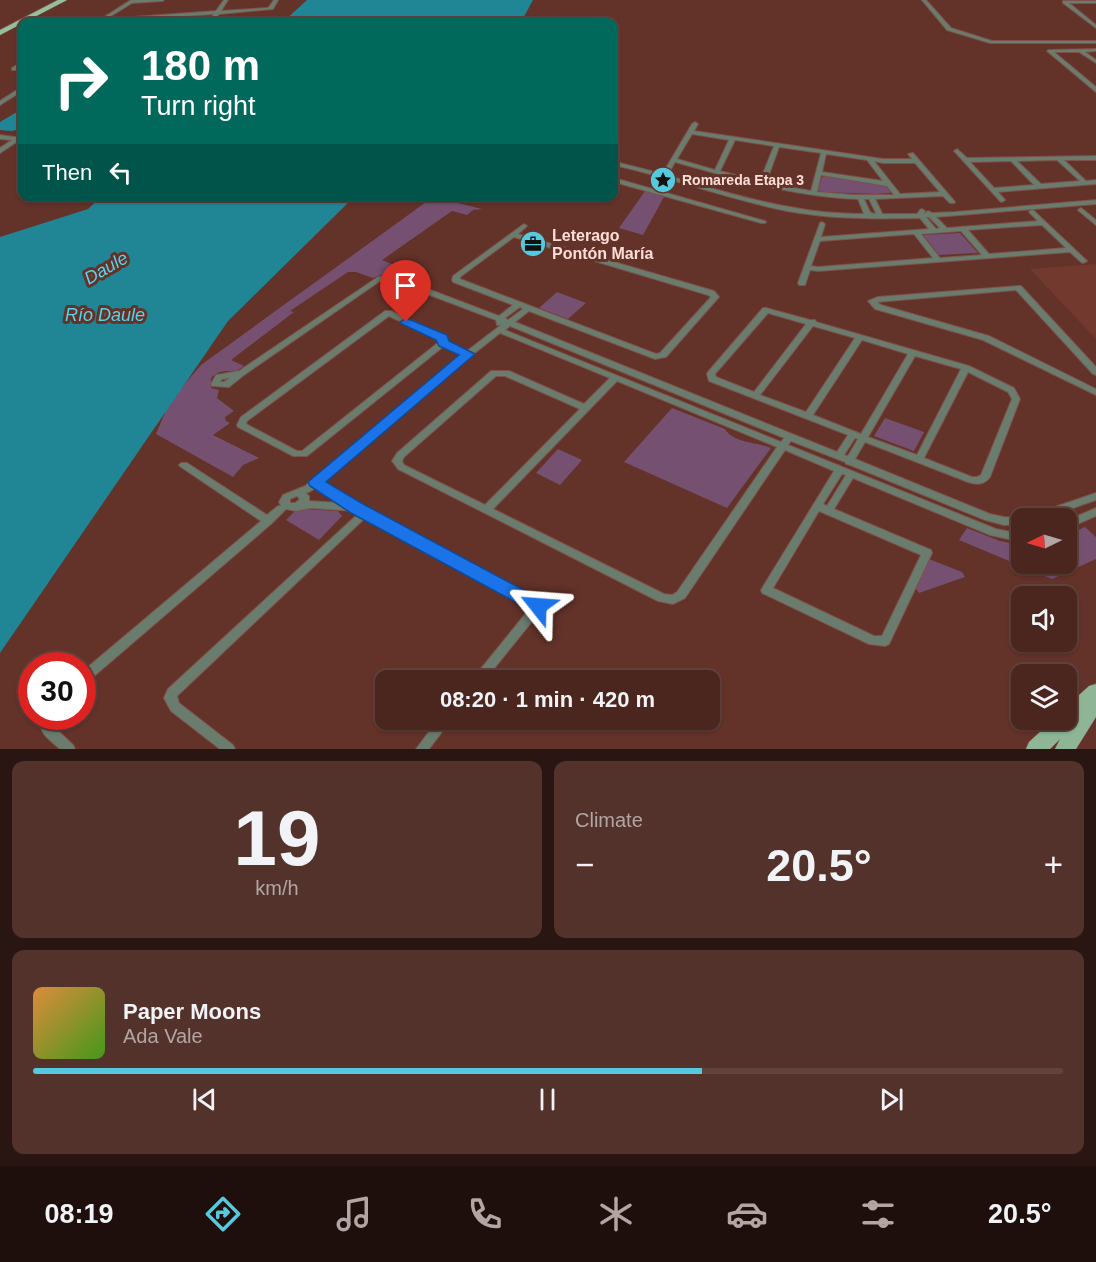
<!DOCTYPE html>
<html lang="en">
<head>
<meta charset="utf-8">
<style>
	:root { --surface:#4a261f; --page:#54322c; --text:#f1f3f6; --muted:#b2a5a4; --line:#61433d; --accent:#55cadf }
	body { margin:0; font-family:Arial,sans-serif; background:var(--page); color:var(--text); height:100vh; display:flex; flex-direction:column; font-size:22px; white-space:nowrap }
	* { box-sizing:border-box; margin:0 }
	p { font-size:20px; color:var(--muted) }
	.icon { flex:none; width:33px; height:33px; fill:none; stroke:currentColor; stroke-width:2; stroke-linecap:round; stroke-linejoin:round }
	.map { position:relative; height:749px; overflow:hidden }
	.panel { display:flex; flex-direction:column; gap:12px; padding:12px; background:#291511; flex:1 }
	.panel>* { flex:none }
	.hud { position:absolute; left:18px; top:18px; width:600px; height:183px; border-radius:12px; box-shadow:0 2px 4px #0004,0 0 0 2px var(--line); background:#00695c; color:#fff; overflow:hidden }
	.needle { width:39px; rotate:265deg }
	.controls { position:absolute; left:1011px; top:508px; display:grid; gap:12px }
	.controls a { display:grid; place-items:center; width:66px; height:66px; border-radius:12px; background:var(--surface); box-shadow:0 2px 4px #0004,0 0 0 2px var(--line); font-size:30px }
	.speed { position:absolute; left:18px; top:652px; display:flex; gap:12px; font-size:30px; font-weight:700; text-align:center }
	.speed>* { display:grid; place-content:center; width:78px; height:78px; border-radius:50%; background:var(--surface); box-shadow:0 2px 4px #0004,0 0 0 2px var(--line); line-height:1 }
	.speed .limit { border:9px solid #d22; background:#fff; color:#111 }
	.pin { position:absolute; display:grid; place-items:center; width:51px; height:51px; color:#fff; margin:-62px -26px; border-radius:50% 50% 50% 0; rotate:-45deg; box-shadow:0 0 6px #0007 }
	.pin .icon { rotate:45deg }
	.me { position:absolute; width:66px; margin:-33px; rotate:298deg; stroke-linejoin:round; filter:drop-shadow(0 0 4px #0008) }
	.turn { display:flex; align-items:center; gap:21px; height:126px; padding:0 24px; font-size:27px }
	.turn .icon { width:78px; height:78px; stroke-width:2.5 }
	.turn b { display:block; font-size:42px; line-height:51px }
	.then { display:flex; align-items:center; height:57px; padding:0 24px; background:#0003; gap:12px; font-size:22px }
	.big { font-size:45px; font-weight:600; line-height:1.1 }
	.panel .tile { flex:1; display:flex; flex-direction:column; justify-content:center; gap:9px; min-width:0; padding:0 21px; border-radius:12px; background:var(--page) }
	.panel .dial { align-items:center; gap:0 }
	.dial b { font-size:78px; line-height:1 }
	.song { display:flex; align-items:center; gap:18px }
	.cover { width:72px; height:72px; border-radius:9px; background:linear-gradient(135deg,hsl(30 70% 55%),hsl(100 70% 35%)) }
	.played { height:6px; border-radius:3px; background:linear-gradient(90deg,var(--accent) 65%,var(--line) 65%) }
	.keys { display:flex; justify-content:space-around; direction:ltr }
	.heat { display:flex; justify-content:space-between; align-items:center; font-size:33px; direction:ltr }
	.panel .tiles { flex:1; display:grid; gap:12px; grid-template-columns:1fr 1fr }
	.tile:last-child { grid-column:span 2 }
	.trip { position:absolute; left:375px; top:670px; width:345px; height:60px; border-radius:12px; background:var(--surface); box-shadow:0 2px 4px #0004,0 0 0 2px var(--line); font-weight:600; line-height:60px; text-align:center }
	.tabs { display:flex; height:96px; justify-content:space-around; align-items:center; background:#1e0f0c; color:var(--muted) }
	.tabs .icon { width:42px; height:42px }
	.tabs .active { color:var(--accent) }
	.tabs b { font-size:27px; color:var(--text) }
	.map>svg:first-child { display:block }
	.built { fill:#72392f }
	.green { fill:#765071 }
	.water { fill:#208696 }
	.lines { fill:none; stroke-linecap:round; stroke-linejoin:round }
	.minor-casing { stroke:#7f5148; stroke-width:2 }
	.primary-casing { stroke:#7f5148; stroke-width:1 }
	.trunk-casing { stroke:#7f5148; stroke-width:1 }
	.minor { fill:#697c6d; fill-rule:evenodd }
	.primary { fill:#8db596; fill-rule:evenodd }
	.trunk { fill:#94c09e; fill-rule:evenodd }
	.route { fill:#1a73e8; stroke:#114b97; stroke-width:1.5 }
	.labels { text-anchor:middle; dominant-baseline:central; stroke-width:6; stroke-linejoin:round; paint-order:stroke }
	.far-poi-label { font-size:14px; font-weight:bold; fill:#feded7; stroke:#633229; text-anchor:start }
	.poi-label { font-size:16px; font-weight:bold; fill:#feded7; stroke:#633229; text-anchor:start }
	.water-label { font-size:18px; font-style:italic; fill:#55d4eb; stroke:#633229 }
</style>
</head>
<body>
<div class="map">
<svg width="1096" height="749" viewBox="0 0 1096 749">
	<rect width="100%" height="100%" fill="#633229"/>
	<path class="built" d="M1096,264v75l-66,-70z"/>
	<path class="green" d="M825,176l61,10 5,7 -15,1 -55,-2 -3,-2 4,-13z
		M645,191l19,6 -21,38 -24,-7z
		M433,197l49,12 -9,1 -6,5 -15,-4 -70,49 19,8c-9,6 -19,6 -28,10l-17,-6h-8l-58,39 4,1 -63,48 13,6 -9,6c-10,-2 -17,-1 -24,6v10l8,2 -2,8 17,13 -9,6 1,4 4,2 -17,12 46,23 -16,7 -10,12 -77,-43 14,-33 31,-36z
		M960,233l18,20 -39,2 -16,-20z
		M557,292l29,11 -18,16 -29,-11z
		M672,408l53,21c8,14 32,13 46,19l-44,60 -103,-46z
		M885,418l39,14 -10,19 -40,-15z
		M558,449l24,11 -22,25 -24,-12z
		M305,509l33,2 4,5 -23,24 -33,-20 9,-9z
		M1085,527l11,10v22l-44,20 -93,-39 8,-12 33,13 21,4 1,19h44l1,-29z
		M929,559l33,13 3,5 -46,16 -3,-4z"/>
	<path class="water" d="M307,0h226l-12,22h-238z
		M22,109v20l-11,2 -11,-1v-8z
		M101,197h253l-126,124 -228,332v-416l88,-28z"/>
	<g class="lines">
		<g class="minor-casing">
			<path id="minor" d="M131,0h33l-2,1 -30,2 -26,16 110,-8 8,-11h4l-7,11 46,-3 2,-1 5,-7h4l-5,9 -54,5 -6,8h-4l5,-8 -114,8 -2,-1z
				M922,0h4l25,28 41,13h104v2h-106l-43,-13z
				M1065,1h31v2h-27l27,22v3l-33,-25v-2z
				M1096,49v2l-11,1 11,8v3l-17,-11h-25l42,35v5l-49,-41 2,-1z
				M20,63h2v3l-6,4h-4v-2z
				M20,88h2v3l-22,14v-4z
				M695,122l3,2 -4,7 189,28h29l-4,-5 5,-1 42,49 -1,1h-4l-7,-7 -68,3 7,14 -1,1h36l3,-4 2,-1 3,2 -1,3 4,-3 4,2 23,-1 141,-12v4l-160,13 11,11 91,-7 -9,-9 3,-2 2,1 53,50 -4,2 -2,-1 -11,-10 -252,19 -8,-1 -5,15h-6l-1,-2 22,-60 2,-1 3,2 -4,13 108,-8 -9,-11c-45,1 -89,1 -133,-7 -59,-12 -115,-33 -173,-46v-2l1,-1c59,13 116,35 175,45 25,5 50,7 74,7l-6,-15c-63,-2 -122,-20 -183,-37l-4,7h-4l-1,-1 26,-44zM692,134l37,6 -14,30 -38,-11zM735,140l39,6 -14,35 -40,-10zM779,147l42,6 -10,38 -45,-8zM826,154l41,6 16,21 -61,-9zM874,161l9,2h32l25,29 -40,2zM821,175l66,11 7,9h-39l-38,-3zM864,199h5l7,14 -2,1 -4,-2zM926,217h3l11,11 -4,1zM1042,225l24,23 -77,6 -21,-24zM961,231l21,24 -42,3 -19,-24zM914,234l19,24 -115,9 -7,-1 9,-25z
				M0,135l22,3v4l-4,-1 -18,12v-5l12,-8 -12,-1z
				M957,149l10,9 129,-2v4h-32l22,21 10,-1v4l-98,8 7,8 -3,2 -2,-1 -45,-49 -1,-1zM1057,160l23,21 -39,3 -24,-23zM1011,161l23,24 -40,3 -24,-26z
				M614,178l151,43 1,1 -1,1h-4l-147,-41z
				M467,196h7l-3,4 -2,1 -3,-2z
				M1081,208l15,12v5l-17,-14 -1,-1z
				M524,224l3,2 -9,8 196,57 5,6 -53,60 -11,2 -126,-48 -14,11 322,130 11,-17 -139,-54 -2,-7 1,-2 55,-64h3l44,12h5l1,2 153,44 45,22 6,11 -30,78c-6,8 -13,8 -22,5l-103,-40 -10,17 135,55 14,3 21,1 -3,1v6h-18l-19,-5 -135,-55 -4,-1 -1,-2 -54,-21 -3,4 208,84 26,5v8l-32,-7 -137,-57 -19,31 97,41 1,3 -43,91 -4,2 -16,-2 -107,-51 -1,-3 73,-119 -49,-21 -100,148 -12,6 -15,-3 -260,-132 -6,-8 5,-8 94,-82h18l75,33 26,-26 -110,-45 -29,23 -148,126 37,23 182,98 1,3 -1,3 -58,72h-13l60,-74 -165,-90 -189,179 2,7 54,42 2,4h-15l-49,-38 -7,-13 4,-9 191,-176 -4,-2 -45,-3 -14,3 -10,-2 -15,15 -185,159 -4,1v-12l179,-151 -80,-54 -2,-2 2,-2h6l80,52 11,-9h3l-2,-4 4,-7 22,-9 157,-131 -18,-9 -137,110h-14l-55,-29 -1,-2 4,-8 144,-106h6l54,25 2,6 20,9 34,-26h-4l-1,-5 -109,-41 -7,2 -136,94 -15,12 -17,-1 -1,-2 5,-9 23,-4 139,-94 13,-2 108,41 14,-11 -60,-23 -1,-2 1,-4zM514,237l194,58 3,2 -51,56 -4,1 -196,-75v-2zM520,307l3,2 -15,11 -3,-2zM768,313l38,11 -52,68 -38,-15 -1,-3zM389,316l49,23 1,3 -137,109h-5l-51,-27 1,-3zM510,326l274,112 -3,4 -276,-112zM813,326l42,12 -49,74 -46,-17zM862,340l46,14 -47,80 -48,-19zM915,356l46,13 -44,86 -49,-18zM968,372l40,20 4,7 -31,76 -4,2h-5l-48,-19zM496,376h9l75,33 -95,96 -81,-40 -2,-4 2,-4zM230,378l-6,4h-4l2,-3zM617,381l160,66 -100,145 -5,3 -8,-1 -171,-85zM855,438l3,1 -10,17 -4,-1zM842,474l4,1 -19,31 -4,-2zM317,487l25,16 -33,-2v-5l-3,-3 5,-2zM297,496l2,2v2l-4,3h-5v-4zM819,511l102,44 -39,81h-8l-101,-48z
				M1018,286h3l75,81v8l-3,-1 -77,-84 -139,12 4,3 108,31 107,53v6l-113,-55 -108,-31 -7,-8 10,-4z
				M1096,493v7l-54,19h-16l2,-3z
				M1096,508v8l-30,13v-8z
				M39,717h12l1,8 21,20 2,4h-15c-13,-12 -19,-13 -21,-32z
				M438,720h13l-22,29h-13z"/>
		</g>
		<g class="primary-casing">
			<path id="primary" d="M1096,684v33l-20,32h-21l5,-10 -10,10h-24l3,-7 24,-22h13v-13l23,-21z"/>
		</g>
		<g class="trunk-casing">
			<path id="trunk" d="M58,0h9l-67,35v-5z"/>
		</g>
		<use href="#minor" class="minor"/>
		<use href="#primary" class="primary"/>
		<use href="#trunk" class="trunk"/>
	</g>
	<path class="route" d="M406,318l41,17 2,6 26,13 -149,128 37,22 181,97 3,5 -3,5 -6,2 -6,-2 -181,-98 -41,-27 -2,-4 151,-127 -20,-9 -3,-6 -34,-16 -2,-2z"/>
	<defs>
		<g id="sight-disc" transform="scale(1.35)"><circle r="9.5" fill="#55cadf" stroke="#633229"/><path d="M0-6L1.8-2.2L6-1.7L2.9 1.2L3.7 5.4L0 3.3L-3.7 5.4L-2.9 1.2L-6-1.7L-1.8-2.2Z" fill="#111"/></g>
		<g id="office-disc" transform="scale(1.35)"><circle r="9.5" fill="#55cadf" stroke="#633229"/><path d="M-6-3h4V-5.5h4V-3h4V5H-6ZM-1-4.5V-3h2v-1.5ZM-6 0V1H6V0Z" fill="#111"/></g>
	</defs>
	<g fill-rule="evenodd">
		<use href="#sight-disc" x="663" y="180"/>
		<use href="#office-disc" x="533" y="244"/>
	</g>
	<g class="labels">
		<g class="far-poi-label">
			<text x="682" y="180">Romareda Etapa 3</text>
		</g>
		<g class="poi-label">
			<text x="552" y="235">Leterago<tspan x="552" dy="18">Pontón María</tspan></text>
		</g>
		<g class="water-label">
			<text transform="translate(106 268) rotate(-30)">Daule</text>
			<text x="105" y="315">Río Daule</text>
		</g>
	</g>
</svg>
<div class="controls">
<a><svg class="needle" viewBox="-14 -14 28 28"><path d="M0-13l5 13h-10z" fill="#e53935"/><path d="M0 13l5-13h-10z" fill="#b2a5a4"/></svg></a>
<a><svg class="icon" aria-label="sound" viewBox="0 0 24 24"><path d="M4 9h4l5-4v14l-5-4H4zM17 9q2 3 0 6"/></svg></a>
<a><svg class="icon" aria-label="layers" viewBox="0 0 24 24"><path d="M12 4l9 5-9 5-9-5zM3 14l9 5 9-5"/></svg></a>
</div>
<div class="speed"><div class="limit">30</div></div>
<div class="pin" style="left:406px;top:322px;background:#d93025"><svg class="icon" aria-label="arrive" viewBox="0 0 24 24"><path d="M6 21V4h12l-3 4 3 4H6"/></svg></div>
<svg class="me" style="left:538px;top:606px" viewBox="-20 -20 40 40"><path d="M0-17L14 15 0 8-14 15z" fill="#1a73e8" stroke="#fff" stroke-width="4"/></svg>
<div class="trip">08:20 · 1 min · 420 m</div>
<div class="hud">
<div class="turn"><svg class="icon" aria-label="right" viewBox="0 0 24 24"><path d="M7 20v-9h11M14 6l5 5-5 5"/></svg><div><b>180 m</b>Turn right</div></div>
<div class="then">Then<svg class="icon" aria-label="left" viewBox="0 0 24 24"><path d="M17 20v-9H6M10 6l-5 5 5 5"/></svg></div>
</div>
</div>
<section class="panel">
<div class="tiles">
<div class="tile dial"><b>19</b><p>km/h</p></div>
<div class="tile"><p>Climate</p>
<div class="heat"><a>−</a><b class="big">20.5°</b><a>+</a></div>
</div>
<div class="tile">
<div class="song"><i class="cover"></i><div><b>Paper Moons</b><p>Ada Vale</p></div></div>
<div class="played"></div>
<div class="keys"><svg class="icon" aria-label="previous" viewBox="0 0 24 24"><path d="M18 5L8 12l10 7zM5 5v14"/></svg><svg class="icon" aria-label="pause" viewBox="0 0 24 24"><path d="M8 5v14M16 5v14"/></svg><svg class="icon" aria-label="next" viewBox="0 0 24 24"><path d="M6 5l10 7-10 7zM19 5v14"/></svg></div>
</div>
</div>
</section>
<nav class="tabs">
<b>08:19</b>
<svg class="icon active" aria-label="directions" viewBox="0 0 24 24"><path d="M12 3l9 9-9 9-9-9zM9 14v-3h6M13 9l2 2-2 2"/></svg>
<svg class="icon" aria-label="music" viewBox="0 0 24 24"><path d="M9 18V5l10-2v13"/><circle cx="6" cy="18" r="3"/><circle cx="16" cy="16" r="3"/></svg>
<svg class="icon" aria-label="phone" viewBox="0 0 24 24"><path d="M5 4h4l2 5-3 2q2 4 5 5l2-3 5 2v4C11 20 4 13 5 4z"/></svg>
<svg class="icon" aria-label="climate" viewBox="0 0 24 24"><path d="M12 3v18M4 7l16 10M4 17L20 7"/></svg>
<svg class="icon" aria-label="car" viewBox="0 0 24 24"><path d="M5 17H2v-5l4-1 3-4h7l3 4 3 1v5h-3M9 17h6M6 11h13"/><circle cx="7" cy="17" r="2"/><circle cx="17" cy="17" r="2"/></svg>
<svg class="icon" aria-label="filters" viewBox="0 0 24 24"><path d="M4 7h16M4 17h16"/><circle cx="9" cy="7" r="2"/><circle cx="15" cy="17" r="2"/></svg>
<b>20.5°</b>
</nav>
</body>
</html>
